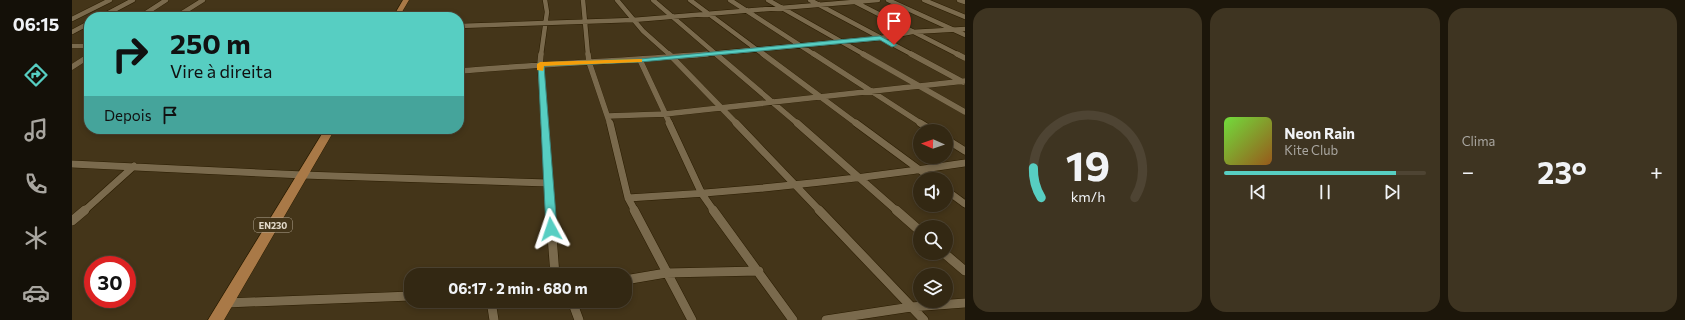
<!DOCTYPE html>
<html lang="pt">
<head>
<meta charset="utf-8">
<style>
	:root { --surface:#332813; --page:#3e3421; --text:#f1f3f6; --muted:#a9a6a0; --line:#4e4433; --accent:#57cec2 }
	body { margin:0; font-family:Commissioner,sans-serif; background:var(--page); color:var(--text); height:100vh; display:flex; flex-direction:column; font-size:15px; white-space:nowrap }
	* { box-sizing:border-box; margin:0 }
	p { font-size:13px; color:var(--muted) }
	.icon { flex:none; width:22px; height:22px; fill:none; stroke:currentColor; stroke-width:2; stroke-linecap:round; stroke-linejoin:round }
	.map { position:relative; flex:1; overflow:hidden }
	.panel { display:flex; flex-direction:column; gap:8px; padding:8px; background:#1c160a; width:720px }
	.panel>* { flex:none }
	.top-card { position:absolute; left:12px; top:12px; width:380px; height:122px; border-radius:16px; box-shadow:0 2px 6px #0003,0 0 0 1px var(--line); background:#57cec2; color:#111; overflow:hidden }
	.needle { width:26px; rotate:272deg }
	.controls { position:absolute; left:841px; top:124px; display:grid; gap:8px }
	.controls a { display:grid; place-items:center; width:40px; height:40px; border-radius:50%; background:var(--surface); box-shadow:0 2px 6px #0003,0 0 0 1px var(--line); font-size:20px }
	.speed { position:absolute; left:12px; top:256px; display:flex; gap:8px; font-size:20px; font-weight:700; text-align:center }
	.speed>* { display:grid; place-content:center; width:52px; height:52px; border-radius:50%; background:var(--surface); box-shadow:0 2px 6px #0003,0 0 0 1px var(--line); line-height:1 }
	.speed .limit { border:6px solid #d22; background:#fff; color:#111 }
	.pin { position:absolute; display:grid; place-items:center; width:34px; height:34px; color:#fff; margin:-41px -17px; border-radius:50% 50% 50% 0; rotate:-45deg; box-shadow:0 0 4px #0007 }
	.pin .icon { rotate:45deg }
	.me { position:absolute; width:44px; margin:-22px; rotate:355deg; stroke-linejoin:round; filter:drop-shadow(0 0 3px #0008) }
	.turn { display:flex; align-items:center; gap:14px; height:84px; padding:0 20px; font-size:18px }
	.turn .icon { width:52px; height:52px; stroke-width:2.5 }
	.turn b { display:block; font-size:28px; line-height:34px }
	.then { display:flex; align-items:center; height:38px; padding:0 20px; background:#0003; gap:8px; font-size:15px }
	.big { font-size:30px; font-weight:700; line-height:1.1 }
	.panel .card { flex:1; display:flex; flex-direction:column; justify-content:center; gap:6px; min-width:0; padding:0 14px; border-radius:16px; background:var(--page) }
	.panel .dial { align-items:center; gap:0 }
	.dial svg { height:104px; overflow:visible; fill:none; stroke:var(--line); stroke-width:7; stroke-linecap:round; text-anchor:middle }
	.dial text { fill:var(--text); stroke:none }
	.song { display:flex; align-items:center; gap:12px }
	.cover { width:48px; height:48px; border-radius:6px; background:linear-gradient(135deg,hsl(100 70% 55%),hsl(30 70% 35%)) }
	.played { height:4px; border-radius:2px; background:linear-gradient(90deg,var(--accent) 85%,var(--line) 85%) }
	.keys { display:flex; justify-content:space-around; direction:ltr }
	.heat { display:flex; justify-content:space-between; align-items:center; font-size:22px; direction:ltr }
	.panel .tiles { flex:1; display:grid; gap:8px; grid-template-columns:repeat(3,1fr) }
	.trip { position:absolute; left:332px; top:268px; width:228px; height:40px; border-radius:16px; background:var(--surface); box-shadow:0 2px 6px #0003,0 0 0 1px var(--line); font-weight:700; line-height:40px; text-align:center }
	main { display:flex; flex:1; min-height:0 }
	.dock { display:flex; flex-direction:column; width:72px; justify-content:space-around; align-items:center; background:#141008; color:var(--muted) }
	.dock .icon { width:28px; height:28px }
	.dock .selected { color:var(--accent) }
	.dock b { font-size:18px; color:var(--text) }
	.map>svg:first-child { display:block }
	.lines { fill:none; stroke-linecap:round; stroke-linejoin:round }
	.minor-far3-casing { stroke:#2a1c01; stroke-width:5.5 }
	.minor-far2-casing { stroke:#2a1c01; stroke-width:6 }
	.minor-far1-casing { stroke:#2a1c01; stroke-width:8 }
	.minor-casing { stroke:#2a1c01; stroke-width:10 }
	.primary-casing { stroke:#2a1c01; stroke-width:1 }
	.minor-far3 { stroke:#7a6a4d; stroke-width:4.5 }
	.minor-far2 { stroke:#7a6a4d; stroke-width:5.5 }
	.minor-far1 { stroke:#7a6a4d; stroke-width:7 }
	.minor { stroke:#7a6a4d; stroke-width:9 }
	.primary { fill:#a97947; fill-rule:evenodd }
	.route { fill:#57cec2; stroke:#39867e }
	.slow { fill:#f59e0b }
	.labels { text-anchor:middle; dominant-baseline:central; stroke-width:4; stroke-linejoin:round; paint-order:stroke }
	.shield { fill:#443519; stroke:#b3a894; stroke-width:1 }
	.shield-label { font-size:9px; font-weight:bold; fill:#e2d9c9 }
</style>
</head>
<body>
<main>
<nav class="dock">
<b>06:15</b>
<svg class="icon selected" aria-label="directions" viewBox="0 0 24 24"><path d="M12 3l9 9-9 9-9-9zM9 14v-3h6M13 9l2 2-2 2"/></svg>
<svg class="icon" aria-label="music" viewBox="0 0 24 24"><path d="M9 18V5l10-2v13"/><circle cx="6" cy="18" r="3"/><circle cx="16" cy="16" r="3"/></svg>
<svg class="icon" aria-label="phone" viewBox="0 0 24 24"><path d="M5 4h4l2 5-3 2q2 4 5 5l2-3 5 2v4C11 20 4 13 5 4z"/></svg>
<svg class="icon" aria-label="climate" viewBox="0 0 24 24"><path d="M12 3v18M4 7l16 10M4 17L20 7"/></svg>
<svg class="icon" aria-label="car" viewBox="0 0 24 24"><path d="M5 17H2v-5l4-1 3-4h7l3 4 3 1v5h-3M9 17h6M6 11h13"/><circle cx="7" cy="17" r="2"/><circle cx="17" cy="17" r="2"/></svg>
</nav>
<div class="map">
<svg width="893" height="320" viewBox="0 0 893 320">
	<rect width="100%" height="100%" fill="#443519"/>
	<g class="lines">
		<g class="minor-far3-casing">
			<path id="minor-far3" d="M511,0l5,55
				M545,0l26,31 27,24
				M581,0l64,55
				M618,0l74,55
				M658,0l85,55
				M696,0l97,55
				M738,0l103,55
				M816,0l77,35
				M852,0l41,17
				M887,0l6,2
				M783,2l104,53
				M29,17l32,-17
				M68,17l26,-17
				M104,17l27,-17
				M0,19l38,-19
				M387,26l174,-6 245,-20
				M0,32l17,-9
				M0,46h17
				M469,55l6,-43 -2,-12
				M624,55l185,-17 31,-6 53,-3"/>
		</g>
		<g class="minor-far2-casing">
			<path id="minor-far2" d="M469,54l-1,10 4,60
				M516,54l1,8 21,62
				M597,54l68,70
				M644,54l82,70
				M691,54l94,70
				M742,54l108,70
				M791,54l102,58
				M839,54l52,28
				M885,54l8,4
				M568,60l30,64
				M0,67l17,-11
				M387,71c83,-7 166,-10 248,-17
				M536,116l57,-2 300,-33"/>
		</g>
		<g class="minor-far1-casing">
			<path id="minor-far1" d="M472,123l6,88
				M538,123l18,75 7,13
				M597,123l33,71 12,17
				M664,123l84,88
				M725,123l100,88
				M784,123l76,56
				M848,123l13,8
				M874,139l19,12
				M0,164l231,11 245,8
				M874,190l19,14
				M556,198c113,-6 226,-18 337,-35
				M12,211l50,-45"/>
		</g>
		<g class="minor-casing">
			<path id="minor" d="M478,210l5,65
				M562,210l58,110
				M641,210l80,110
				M747,210l105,110
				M824,210l24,21
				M0,221l13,-11
				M872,253l21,18
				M553,280l41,-7 93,-2
				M419,301l3,19
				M500,301l7,19
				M154,303l185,-7
				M754,320l85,-13 54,-4"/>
		</g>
		<g class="primary-casing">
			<path id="primary" d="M331,0h6l-10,17h-6z
				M253,129h10l-111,191h-16z"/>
		</g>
		<use href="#minor-far3" class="minor-far3"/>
		<use href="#minor-far2" class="minor-far2"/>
		<use href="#minor-far1" class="minor-far1"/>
		<use href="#minor" class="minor"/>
		<use href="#primary" class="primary"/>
	</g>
	<path class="route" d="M808,36l17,9 -5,2 -12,-7 -240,22 -96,4 13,163 -2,3h-8l-1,-3 -8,-166 102,-4z"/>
	<path class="slow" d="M567,59h3v3l-98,4 -1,5 -6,-1v-6l3,-2z"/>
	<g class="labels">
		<rect class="shield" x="182" y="218" width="38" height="14" rx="3"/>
		<g class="shield-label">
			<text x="201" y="225">EN230</text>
		</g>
	</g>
</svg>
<div class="controls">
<a><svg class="needle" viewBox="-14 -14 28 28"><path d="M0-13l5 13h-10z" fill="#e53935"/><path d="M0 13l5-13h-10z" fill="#a9a6a0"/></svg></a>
<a><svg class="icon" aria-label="sound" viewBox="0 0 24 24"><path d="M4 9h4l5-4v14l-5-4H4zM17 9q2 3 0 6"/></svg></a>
<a><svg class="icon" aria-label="search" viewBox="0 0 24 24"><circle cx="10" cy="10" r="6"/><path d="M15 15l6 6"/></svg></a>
<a><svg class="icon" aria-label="layers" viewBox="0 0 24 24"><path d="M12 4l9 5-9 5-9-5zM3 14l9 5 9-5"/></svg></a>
</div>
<div class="speed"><div class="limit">30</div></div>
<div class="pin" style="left:822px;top:45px;background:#d93025"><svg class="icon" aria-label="arrive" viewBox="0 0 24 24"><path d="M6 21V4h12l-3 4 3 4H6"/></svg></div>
<svg class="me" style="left:479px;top:229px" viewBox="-20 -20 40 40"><path d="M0-17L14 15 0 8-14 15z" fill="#57cec2" stroke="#fff" stroke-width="4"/></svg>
<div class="trip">06:17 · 2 min · 680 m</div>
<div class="top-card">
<div class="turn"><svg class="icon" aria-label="right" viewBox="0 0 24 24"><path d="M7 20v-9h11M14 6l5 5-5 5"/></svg><div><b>250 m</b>Vire à direita</div></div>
<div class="then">Depois<svg class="icon" aria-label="arrive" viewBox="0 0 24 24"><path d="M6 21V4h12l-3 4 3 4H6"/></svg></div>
</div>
</div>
<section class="panel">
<div class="tiles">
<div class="card dial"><svg viewBox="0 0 100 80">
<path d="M14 69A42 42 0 1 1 86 69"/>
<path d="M14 69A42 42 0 0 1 8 46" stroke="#57cec2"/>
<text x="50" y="56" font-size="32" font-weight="700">19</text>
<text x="50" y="72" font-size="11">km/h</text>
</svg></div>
<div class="card">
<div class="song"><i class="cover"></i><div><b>Neon Rain</b><p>Kite Club</p></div></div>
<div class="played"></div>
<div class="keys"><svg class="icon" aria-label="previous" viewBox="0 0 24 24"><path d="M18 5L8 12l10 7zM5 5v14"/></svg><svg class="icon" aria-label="pause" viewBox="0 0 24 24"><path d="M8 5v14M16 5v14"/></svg><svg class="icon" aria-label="next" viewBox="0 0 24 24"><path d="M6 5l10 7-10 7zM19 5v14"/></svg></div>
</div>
<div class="card"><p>Clima</p>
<div class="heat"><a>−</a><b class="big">23°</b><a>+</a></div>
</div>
</div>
</section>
</main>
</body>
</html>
